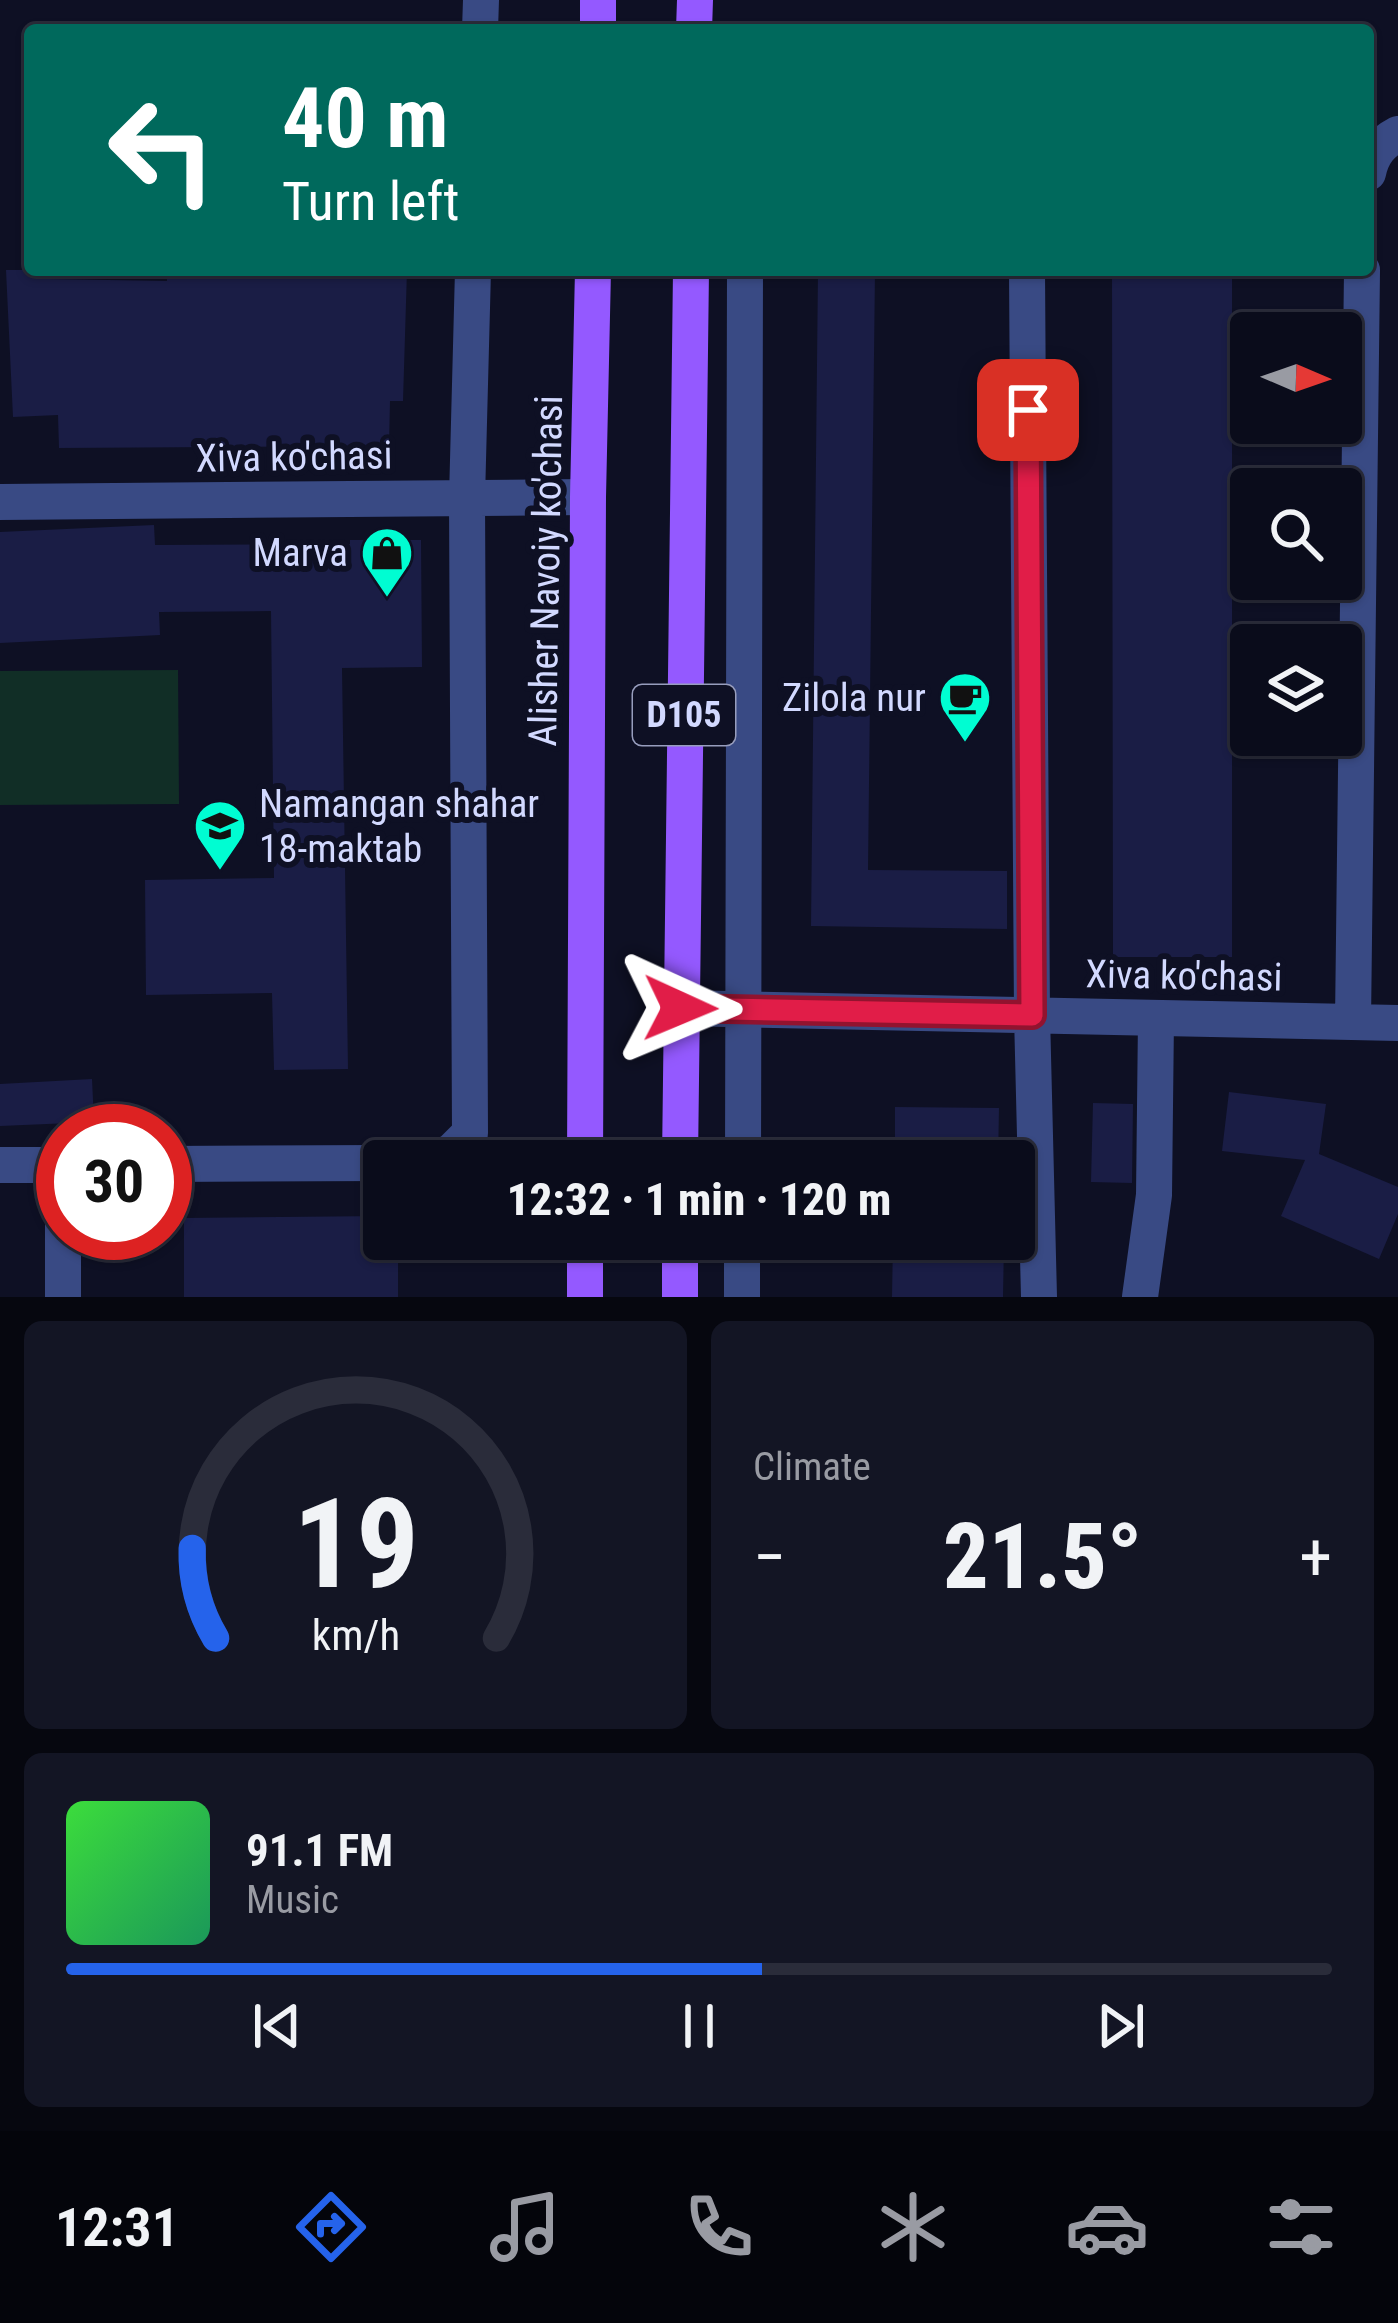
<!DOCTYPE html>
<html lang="en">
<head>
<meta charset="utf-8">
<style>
	:root { --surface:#0a0c1b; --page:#131524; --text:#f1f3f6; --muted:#999ba3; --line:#2a2c3a; --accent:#2563eb }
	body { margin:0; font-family:"Roboto Condensed",sans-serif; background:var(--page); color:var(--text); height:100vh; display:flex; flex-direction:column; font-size:45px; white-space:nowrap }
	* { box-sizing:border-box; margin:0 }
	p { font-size:39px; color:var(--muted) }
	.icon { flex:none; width:66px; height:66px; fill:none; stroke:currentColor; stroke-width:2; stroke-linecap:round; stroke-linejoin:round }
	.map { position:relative; height:1297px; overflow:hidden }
	.panel { display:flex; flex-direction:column; gap:24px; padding:24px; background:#06070f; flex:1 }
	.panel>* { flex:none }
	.banner { position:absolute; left:24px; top:24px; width:1350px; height:252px; border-radius:12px; box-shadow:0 3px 9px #0004,0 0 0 3px var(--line); background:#00695c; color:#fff; overflow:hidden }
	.needle { width:78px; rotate:92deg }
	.tools { position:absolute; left:1230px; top:312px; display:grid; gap:24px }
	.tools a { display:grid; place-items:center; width:132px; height:132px; border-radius:12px; background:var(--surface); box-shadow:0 3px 9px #0004,0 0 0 3px var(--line); font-size:60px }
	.speed { position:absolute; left:36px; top:1104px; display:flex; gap:24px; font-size:60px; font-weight:700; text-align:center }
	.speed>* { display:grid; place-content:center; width:156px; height:156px; border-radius:50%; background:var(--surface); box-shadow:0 3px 9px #0004,0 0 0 3px var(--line); line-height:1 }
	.speed .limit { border:18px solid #d22; background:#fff; color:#111 }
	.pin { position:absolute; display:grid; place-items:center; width:102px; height:102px; color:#fff; margin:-51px; border-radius:24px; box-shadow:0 6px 18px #0006 }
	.me { position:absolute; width:132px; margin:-66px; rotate:91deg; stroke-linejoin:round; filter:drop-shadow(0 0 9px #0008) }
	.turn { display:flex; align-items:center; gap:42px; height:252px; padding:0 60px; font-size:54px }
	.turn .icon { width:156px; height:156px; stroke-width:2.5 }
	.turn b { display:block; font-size:84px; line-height:102px }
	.big { font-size:90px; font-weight:800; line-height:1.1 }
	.panel .card { flex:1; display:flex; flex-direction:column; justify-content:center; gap:18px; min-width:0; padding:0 42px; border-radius:18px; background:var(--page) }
	.panel .dial { align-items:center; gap:0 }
	.dial svg { height:312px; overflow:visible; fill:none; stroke:var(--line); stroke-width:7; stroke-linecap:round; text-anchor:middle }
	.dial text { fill:var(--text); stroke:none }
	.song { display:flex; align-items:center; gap:36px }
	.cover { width:144px; height:144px; border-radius:18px; background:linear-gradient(135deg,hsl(120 70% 55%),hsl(150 70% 35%)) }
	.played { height:12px; border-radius:6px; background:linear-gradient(90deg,var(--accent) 55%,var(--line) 55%) }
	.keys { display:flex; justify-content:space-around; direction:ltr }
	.heat { display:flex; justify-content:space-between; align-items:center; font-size:66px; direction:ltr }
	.panel .tiles { flex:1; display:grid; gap:24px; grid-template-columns:1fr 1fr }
	.card:last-child { grid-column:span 2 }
	.trip { position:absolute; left:363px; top:1140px; width:672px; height:120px; border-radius:12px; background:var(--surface); box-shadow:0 3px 9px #0004,0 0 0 3px var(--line); font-weight:800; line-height:120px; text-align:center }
	.menu { display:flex; height:192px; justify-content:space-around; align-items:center; background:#04050b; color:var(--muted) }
	.menu .icon { width:84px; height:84px }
	.menu .selected { color:var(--accent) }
	.menu b { font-size:54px; color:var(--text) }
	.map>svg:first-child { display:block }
	.green { fill:#112e26 }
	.building { fill:#1a1d45 }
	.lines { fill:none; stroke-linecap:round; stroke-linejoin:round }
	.minor { stroke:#394a84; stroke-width:36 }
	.major { stroke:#9459ff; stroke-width:36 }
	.route-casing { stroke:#92132f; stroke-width:30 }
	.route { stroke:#e11d48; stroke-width:21 }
	.labels { text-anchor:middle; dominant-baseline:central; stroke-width:12; stroke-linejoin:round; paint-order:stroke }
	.shield { fill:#0e1024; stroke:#979dbd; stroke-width:3 }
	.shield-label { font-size:36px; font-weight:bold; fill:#d2d9ff }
	.street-label { font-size:39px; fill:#d2d9ff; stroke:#0e1024 }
	.poi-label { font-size:39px; fill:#d2d9ff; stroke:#0e1024; text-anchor:end }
</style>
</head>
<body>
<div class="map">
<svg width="1398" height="1297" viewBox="0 0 1398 1297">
	<rect width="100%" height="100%" fill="#0e1024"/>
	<path class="green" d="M178,670l1,134 -179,1v-134z"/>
	<path class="building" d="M6,270h44v9l117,2v-11h240l-4,131h-13l-1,45 -330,2 -1,-33 -45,2z
		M818,270h57l-7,600 139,1v58l-196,-3z
		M1112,270h120v687h-119z
		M154,525l1,20 195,-1v-4h71l1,127 -80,1 6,401 -74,1 -2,-77 -126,2 -1,-115 129,-2 -3,-267 -112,1 1,23 -160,8v-111z
		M92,1079l2,43 -94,4v-42z
		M1229,1092l97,12 -7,50 79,33v27l-19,45 -98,-43 24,-56 -83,-9z
		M1093,1103l40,1 -1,79 -41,-1z
		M895,1107l104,1 -1,53h-103z
		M384,1216v23h14v58h-214v-79z
		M893,1241l111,1 -1,55h-111z"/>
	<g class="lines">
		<path class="minor" d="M480,30l1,-30
			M1368,173c4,-19 13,-30 30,-39
			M1027,270l5,745 7,282
			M0,502l588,-5
			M680,1008l718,15
			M1353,1022l9,-752
			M436,1161l17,-11 17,-17 -3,-635 6,-228
			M743,1161l2,-891
			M165,1164l219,-1
			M0,1165h63
			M63,1165v132
			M742,1297v-58
			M1140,1297l14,-102 2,-177"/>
		<path class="major" d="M598,30v-30
			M694,30l1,-30
			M585,1161l3,-664 5,-227
			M680,1161l11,-891
			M585,1239v58
			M680,1297v-58"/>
	</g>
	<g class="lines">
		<g class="route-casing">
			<path id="route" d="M680,1008l352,7 -4,-605"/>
		</g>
		<use href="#route" class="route"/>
	</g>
	<defs>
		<g id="shop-pin" transform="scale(2.7)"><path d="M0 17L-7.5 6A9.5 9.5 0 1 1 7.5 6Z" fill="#00fdd2" stroke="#0e1024"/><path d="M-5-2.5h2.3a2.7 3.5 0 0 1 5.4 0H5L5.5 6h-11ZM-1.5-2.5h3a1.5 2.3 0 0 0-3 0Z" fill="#111"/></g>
		<g id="cafe-pin" transform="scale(2.7)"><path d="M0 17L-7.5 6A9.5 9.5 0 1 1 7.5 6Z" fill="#00fdd2" stroke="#0e1024"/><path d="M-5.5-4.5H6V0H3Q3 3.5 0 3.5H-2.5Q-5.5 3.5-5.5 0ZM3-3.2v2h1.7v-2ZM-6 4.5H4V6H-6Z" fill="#111"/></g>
		<g id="school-pin" transform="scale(2.7)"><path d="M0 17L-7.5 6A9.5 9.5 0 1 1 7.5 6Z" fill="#00fdd2" stroke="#0e1024"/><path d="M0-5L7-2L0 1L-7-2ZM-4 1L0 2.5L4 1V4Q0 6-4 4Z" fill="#111"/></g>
	</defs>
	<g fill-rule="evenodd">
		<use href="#shop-pin" x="387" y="553"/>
		<use href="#cafe-pin" x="965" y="698"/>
		<use href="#school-pin" x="220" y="826"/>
	</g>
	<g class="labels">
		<rect class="shield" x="633" y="685" width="102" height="60" rx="9"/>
		<g class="shield-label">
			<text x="684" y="715">D105</text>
		</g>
		<g class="street-label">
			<text transform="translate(294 457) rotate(-1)">Xiva ko'chasi</text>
			<text transform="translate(546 571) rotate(-89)">Alisher Navoiy ko'chasi</text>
			<text transform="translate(1184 976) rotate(1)">Xiva ko'chasi</text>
		</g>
		<g class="poi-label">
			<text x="348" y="553">Marva</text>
			<text x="926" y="698">Zilola nur</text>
			<text x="259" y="804" text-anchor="start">Namangan shahar<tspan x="259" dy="45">18-maktab</tspan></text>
		</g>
	</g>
</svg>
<div class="tools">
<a><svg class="needle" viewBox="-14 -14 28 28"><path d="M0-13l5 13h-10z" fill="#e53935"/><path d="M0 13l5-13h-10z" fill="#999ba3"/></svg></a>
<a><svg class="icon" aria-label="search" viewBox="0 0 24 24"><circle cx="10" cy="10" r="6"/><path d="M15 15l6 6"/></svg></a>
<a><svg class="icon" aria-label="layers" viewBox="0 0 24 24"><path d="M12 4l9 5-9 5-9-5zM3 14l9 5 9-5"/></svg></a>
</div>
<div class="speed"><div class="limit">30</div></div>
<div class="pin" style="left:1028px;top:410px;background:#d93025"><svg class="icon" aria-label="arrive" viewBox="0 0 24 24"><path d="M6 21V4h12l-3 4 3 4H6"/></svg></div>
<svg class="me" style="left:680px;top:1008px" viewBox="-20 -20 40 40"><path d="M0-17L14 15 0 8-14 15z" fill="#e11d48" stroke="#fff" stroke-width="4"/></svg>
<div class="trip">12:32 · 1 min · 120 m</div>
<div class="banner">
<div class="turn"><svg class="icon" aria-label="left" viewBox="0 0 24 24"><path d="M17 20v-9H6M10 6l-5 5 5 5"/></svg><div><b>40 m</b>Turn left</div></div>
</div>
</div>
<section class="panel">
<div class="tiles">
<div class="card dial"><svg viewBox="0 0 100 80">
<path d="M14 69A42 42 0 1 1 86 69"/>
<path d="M14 69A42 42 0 0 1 8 46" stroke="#2563eb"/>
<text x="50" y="56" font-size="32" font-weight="700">19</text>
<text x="50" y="72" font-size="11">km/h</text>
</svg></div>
<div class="card"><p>Climate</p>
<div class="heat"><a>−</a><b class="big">21.5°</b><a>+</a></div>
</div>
<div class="card">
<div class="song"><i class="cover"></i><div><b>91.1 FM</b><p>Music</p></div></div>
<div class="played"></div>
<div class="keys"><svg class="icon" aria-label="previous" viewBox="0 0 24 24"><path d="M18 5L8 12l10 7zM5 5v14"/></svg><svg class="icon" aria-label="pause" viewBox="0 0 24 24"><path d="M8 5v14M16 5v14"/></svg><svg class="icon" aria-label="next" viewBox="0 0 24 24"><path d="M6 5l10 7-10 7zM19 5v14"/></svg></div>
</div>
</div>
</section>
<nav class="menu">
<b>12:31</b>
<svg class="icon selected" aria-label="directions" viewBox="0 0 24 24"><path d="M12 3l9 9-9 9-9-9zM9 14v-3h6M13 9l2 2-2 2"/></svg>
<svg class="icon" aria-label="music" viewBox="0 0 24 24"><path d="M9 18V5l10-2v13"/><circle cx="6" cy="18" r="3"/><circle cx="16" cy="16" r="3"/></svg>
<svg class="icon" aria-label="phone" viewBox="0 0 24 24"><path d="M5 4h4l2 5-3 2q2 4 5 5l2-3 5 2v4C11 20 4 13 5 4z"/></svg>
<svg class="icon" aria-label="climate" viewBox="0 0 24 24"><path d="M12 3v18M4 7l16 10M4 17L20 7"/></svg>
<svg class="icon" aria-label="car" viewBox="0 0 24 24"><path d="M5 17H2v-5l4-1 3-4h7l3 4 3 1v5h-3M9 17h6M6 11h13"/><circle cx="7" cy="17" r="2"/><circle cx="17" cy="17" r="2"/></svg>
<svg class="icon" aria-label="filters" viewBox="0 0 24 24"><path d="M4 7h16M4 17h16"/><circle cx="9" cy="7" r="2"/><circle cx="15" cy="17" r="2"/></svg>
</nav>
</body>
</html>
